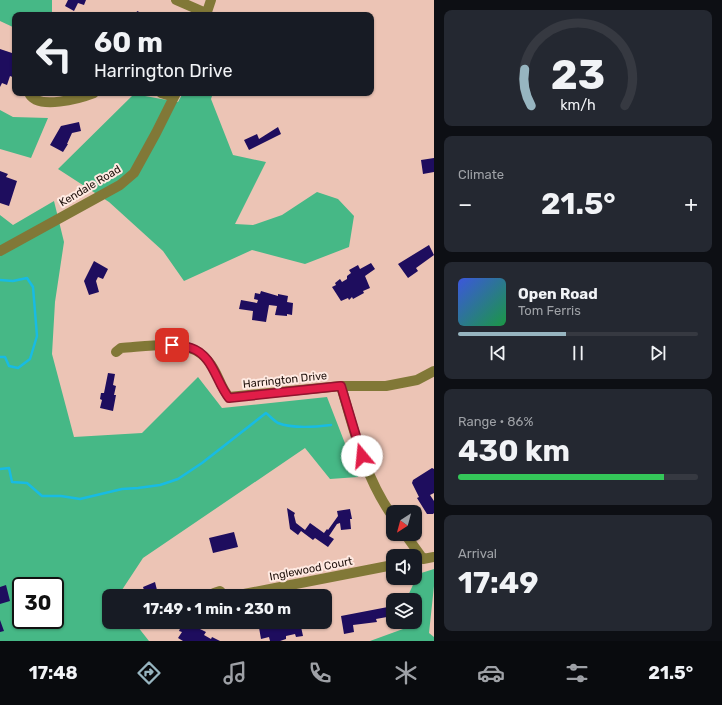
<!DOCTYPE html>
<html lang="en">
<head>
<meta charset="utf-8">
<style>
	:root { --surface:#171b24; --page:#242831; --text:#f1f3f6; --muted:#9ea1a6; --line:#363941; --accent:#97b5c0 }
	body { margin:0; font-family:Rubik,sans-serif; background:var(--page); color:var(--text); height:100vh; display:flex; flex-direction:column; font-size:15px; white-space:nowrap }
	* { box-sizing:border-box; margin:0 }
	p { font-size:13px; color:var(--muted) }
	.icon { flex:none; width:22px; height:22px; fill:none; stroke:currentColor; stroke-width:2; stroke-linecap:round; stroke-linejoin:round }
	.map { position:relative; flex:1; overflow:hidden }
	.panel { display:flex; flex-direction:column; gap:10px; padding:10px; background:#0d0f14; width:288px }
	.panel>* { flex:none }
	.guide { position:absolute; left:12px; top:12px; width:362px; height:84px; border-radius:8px; box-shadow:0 1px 3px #0004; background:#171b24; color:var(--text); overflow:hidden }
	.needle { width:26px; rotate:216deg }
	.tools { position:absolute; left:386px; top:505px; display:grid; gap:8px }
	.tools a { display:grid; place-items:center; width:36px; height:36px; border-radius:8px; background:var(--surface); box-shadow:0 1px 3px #0004; font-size:20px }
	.speed { position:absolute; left:12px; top:577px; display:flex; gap:8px; font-size:20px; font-weight:700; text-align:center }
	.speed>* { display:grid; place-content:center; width:52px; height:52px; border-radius:50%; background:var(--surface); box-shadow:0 1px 3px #0004; line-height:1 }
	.speed .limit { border:2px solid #111; border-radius:6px; background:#fff; color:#111 }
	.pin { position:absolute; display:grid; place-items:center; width:34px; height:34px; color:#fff; margin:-17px; border-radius:8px; box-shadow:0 2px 6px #0006 }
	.me { position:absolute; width:44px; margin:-22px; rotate:343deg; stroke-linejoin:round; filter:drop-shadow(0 0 3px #0008) }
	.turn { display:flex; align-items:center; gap:14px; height:84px; padding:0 16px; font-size:18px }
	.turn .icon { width:52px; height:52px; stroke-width:2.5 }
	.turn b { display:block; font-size:28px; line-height:34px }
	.big { font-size:30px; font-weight:700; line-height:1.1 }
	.panel .card { flex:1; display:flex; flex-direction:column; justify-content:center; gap:6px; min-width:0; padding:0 14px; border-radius:8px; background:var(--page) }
	.panel .dial { align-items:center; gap:0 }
	.dial svg { height:104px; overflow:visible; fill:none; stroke:var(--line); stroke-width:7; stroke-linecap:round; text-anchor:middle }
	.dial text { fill:var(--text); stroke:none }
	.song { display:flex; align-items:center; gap:12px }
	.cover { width:48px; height:48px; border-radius:6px; background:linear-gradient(135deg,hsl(230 70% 55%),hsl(140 70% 35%)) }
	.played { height:4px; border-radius:2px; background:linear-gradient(90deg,var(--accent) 45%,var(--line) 45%) }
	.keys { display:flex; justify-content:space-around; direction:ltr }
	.heat { display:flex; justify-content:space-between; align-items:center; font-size:22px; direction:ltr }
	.charge { height:6px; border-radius:3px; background:linear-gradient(90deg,#34c759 86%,var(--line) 0) }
	.trip { position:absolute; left:102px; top:589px; width:230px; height:40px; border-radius:8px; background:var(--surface); box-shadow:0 1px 3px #0004; font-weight:700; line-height:40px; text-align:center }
	.tabs { display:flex; height:64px; justify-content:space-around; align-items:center; background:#090b0e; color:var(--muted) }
	.tabs .icon { width:28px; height:28px }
	.tabs .current { color:var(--accent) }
	.tabs b { font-size:18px; color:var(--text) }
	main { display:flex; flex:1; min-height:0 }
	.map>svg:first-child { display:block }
	.green { fill:#46b886; fill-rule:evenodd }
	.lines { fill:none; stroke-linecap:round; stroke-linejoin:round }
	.stream { stroke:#18bbe3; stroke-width:2.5 }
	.building { fill:#1e0d5e }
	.minor { stroke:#817837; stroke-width:10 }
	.route-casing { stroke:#92132f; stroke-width:10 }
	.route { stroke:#e11d48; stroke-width:7 }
	.labels { text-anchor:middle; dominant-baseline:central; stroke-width:4; stroke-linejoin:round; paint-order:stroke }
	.street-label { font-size:11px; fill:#1f110c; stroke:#ffeae2 }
</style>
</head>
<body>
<main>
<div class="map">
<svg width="434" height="641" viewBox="0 0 434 641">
	<rect width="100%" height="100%" fill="#ecc4b5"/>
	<path class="green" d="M0,0h52v15h-37v13l-15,-7z
		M183,93h30l-2,6 22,56 33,7 -31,62 18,1 29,-10 35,-23 21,7 16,17 -5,31 -44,17 -53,-14 -68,31 -21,-30 -54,-49 -51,-33 76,-75 44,8z
		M0,110l13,7 35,1 -17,40 -31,-9z
		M54,201l10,41 -9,60 -3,52 22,83 68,-4 56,-56 24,31 105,-11 31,80 -28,2 -25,-31 -162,110 -25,38h-9v26h25l15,19h-149v-426l13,10zM21,586h34v34h-34z
		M434,569v17l-5,47 5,4v4h-64l33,-12 1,-7h11v-22h-9l12,-26z"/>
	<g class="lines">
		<path class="stream" d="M0,280l13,1 14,-3 6,9 4,49 -7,23 -12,9 -9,-2 -4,-9h-5
			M0,469l9,-1 3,14 15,1 15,13h19l19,3 42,-10 16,-1 22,-3 18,-6 24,-16 64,-50c4,3 8,8 12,10 15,6 37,4 53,2"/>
	</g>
	<path class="building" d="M68,0h18l-2,5 -6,-2 -4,8 -9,-5z
		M137,11l9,4h-10z
		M0,49l15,5v24l-5,-2 -3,9 -5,-2 -2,4z
		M79,122l2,9 -9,2 -5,11h1l-5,8 -13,-7 11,-19z
		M278,127l3,7 -32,16 -5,-10 13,-6 2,5z
		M434,158v14l-11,2 -2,-14z
		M0,171l8,3 -2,3 11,4 -8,25 -9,-3z
		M429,245l5,10 -18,13 2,3 -10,7 -10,-14z
		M94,261l14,8 -5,10 -5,-2 -2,4 3,11 -10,3 -5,-14z
		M371,263l4,6 -10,7 5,12 -7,3 1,2 -11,6 -1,-2 -3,3 -1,-2 -7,3 -9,-14 4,-2 -1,-2 5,-4 2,3 5,-3v-3l4,-3 -2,-3 9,-5 2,4z
		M261,291l17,5v-2l10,2 -1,6 6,1 -1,12 -5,-1v2l-12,-1 2,-9 -8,-1 -3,17 -14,-2 1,-9 -14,-2 2,-9 16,3 1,-3 -4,-1 1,-6 5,1z
		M108,373l7,1 -2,11 3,1 -2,9h2l-3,16 -13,-3 2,-8 -2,-1 1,-6h3z
		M432,468l2,1v24l-4,2 4,6v12l-1,1h-6l-10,-16 2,-1 -7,-14 1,-3z
		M287,508l8,5 -1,2 2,8 9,7 5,-7 14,10 3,-4 1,1 10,-14 -1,-5 13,-2 2,10h-2l1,10 -10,1 -1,-7 -3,1 -8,12 5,3 -6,8 -13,-9 -2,2 -12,-9 -3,4 -8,-6z
		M234,532l4,15 -25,6 -4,-15z
		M155,582l3,12 8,1v1h-20l-3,-9z
		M6,585l4,16 -10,3v-17z
		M393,606v16l6,1 -11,2 -1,-8 -11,2 1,3 -24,3 1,7 -10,2 -3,-18z
		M0,620l4,11 -4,1z
		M258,622h42l3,14 -7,1 -1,-3 -9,2v3l-6,2h-10l-1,-4 -8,2z
		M182,624l13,5 1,-2 10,5 -2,3 7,4 1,-2 8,4h-37l-5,-3 4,-6 -3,-1z"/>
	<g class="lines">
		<path class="minor" d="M176,0l30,13
			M206,15l5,-15
			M29,93c8,18 52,5 65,0
			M161,93l13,4
			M0,251l120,-66 14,-12 22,-40 20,-40
			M116,352l5,-4c19,-1 55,-7 71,1 7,2 13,8 17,13 9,10 11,25 20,35l112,-11h45l31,-6 17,-9
			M341,386c13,45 24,92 52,131
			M405,534l18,25 11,-2
			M211,596l3,-3 6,-2 5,5
			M234,596l159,-31"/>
	</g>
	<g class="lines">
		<g class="route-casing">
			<path id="route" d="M172,345c6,1 13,1 19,3 22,7 25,34 38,50l112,-12 21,70"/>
		</g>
		<use href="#route" class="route"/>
	</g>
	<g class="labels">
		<g class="street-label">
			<text transform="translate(90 186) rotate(-31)">Kendale Road</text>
			<text transform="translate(285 380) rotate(-6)">Harrington Drive</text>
			<text transform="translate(311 569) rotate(-11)">Inglewood Court</text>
		</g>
	</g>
</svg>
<div class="tools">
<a><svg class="needle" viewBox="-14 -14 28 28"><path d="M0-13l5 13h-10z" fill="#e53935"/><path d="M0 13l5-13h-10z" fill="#9ea1a6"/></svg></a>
<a><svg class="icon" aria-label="sound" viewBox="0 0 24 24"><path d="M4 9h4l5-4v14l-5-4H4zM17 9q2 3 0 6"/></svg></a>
<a><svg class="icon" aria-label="layers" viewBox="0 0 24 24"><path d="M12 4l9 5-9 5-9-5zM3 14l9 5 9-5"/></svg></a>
</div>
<div class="speed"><div class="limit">30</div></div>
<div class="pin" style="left:172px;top:345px;background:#d93025"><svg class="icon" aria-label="arrive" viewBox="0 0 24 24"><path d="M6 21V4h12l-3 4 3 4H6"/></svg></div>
<svg class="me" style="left:362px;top:456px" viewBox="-20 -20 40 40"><circle r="19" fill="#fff"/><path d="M0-13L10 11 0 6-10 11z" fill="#e11d48"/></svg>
<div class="trip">17:49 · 1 min · 230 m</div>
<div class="guide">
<div class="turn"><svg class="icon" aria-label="left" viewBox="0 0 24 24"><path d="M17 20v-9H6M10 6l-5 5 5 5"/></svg><div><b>60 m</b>Harrington Drive</div></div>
</div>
</div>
<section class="panel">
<div class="card dial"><svg viewBox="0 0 100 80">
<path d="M14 69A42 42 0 1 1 86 69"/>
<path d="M14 69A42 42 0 0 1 9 41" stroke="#97b5c0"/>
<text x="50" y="56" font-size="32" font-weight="700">23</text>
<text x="50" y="72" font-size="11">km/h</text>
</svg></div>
<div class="card"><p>Climate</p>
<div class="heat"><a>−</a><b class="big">21.5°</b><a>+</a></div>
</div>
<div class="card">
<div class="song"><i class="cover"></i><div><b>Open Road</b><p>Tom Ferris</p></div></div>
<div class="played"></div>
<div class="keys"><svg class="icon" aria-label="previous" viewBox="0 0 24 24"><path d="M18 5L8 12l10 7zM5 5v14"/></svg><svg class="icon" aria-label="pause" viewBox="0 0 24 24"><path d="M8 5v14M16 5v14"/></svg><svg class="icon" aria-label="next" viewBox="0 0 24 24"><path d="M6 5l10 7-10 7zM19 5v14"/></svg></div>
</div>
<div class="card"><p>Range · 86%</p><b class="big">430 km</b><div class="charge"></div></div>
<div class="card"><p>Arrival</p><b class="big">17:49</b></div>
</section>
</main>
<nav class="tabs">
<b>17:48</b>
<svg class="icon current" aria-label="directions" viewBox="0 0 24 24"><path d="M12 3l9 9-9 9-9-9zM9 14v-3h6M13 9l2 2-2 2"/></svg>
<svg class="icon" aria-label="music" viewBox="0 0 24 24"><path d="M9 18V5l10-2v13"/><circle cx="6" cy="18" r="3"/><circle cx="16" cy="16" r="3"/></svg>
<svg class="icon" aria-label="phone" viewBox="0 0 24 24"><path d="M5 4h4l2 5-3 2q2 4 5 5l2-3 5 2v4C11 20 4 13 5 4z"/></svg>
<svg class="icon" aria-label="climate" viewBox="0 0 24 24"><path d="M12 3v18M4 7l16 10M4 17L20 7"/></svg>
<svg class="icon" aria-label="car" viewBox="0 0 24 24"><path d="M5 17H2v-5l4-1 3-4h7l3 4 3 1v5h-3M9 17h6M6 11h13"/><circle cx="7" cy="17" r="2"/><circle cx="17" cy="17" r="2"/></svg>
<svg class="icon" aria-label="filters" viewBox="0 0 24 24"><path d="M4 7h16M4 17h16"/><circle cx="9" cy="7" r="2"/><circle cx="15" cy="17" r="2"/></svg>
<b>21.5°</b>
</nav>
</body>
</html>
